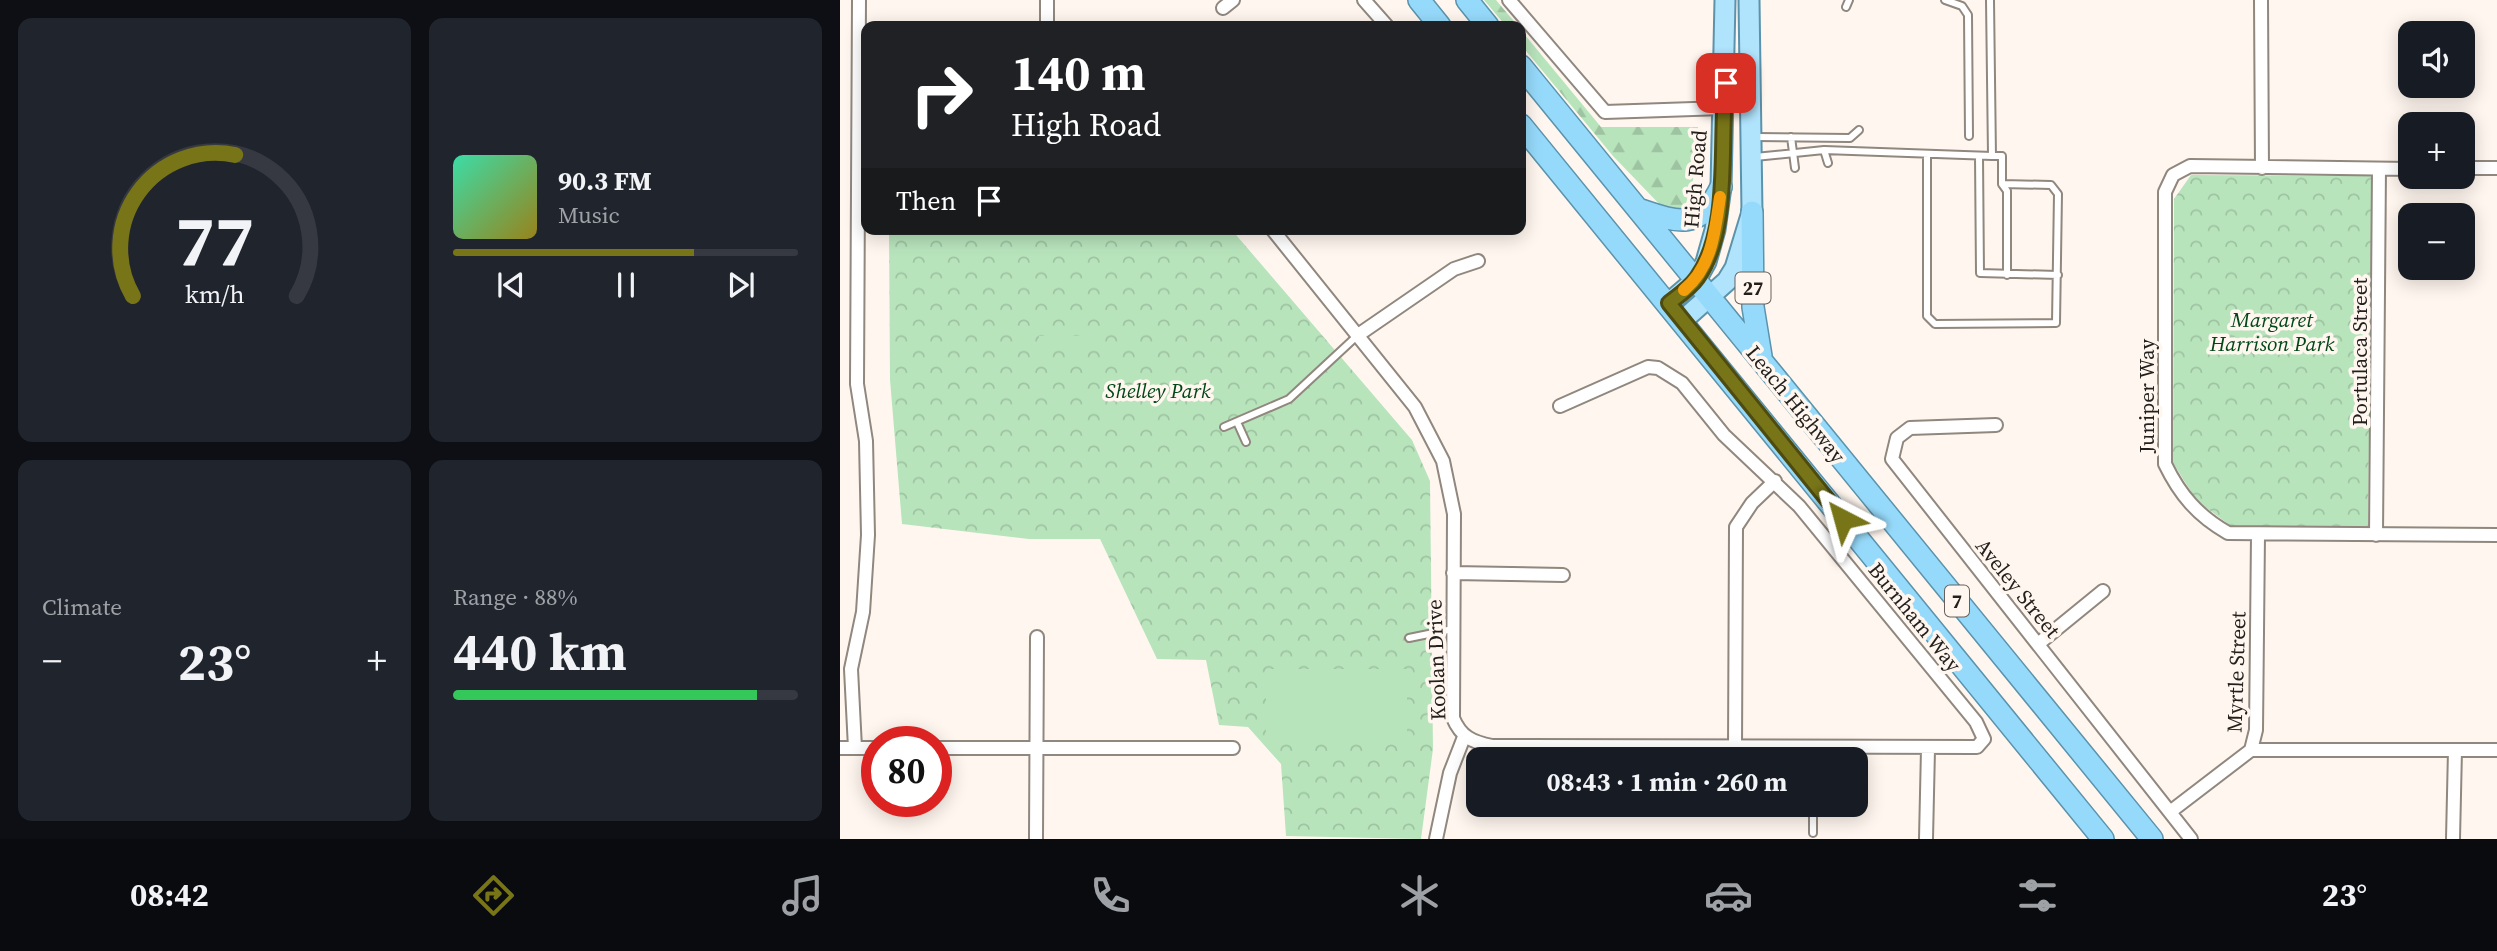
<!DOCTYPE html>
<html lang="en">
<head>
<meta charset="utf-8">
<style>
	:root { --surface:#171b24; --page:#20242c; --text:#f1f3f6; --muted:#9ea1a6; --line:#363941; --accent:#787418 }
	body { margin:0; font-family:"Source Serif 4",serif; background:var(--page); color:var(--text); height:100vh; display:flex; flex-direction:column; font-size:26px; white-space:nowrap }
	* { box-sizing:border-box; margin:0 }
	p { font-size:23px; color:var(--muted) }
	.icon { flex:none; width:38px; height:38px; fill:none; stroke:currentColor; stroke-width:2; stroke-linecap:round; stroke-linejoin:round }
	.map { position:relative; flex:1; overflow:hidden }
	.details { display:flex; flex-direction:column; gap:18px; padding:18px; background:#0d0f14; width:840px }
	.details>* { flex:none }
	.banner { position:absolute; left:21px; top:21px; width:665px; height:214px; border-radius:14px; box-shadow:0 4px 18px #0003; background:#202124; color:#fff; overflow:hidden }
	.controls { position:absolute; left:1558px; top:21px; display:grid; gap:14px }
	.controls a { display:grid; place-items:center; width:77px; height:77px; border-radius:14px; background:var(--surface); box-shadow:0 4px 18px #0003; font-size:35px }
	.speed { position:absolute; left:21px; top:726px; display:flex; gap:14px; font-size:35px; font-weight:700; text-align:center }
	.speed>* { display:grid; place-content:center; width:91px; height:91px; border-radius:50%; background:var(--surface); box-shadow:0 4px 18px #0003; line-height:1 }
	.speed .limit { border:10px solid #d22; background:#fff; color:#111 }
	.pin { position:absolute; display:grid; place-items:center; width:60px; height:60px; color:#fff; margin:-30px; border-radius:14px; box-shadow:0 4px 10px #0006 }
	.me { position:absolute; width:77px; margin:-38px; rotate:321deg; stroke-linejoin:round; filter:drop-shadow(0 0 5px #0008) }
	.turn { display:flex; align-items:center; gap:24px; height:147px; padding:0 35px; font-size:32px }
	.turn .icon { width:91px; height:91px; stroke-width:2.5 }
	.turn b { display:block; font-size:49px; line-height:60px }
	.then { display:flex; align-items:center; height:66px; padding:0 35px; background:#0003; gap:14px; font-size:26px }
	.big { font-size:52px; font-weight:700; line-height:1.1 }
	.details .widget { flex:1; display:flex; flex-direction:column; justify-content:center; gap:10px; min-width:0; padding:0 24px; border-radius:14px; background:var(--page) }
	.details .dial { align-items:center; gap:0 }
	.dial svg { height:182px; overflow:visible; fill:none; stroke:var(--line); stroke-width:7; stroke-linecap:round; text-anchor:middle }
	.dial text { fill:var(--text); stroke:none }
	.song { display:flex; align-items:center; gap:21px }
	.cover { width:84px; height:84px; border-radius:10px; background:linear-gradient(135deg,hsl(160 70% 55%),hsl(50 70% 35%)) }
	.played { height:7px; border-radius:4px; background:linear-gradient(90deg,var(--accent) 70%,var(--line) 70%) }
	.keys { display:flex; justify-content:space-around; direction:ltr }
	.heat { display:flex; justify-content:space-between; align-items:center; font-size:38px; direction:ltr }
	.charge { height:10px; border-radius:5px; background:linear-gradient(90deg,#34c759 88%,var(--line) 0) }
	.details .tiles { flex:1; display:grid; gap:18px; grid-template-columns:repeat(2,1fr) }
	.trip { position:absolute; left:626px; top:747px; width:402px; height:70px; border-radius:14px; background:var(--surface); box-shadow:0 4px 18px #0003; font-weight:700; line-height:70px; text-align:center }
	.menu { display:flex; height:112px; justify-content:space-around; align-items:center; background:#090b0e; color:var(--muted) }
	.menu .icon { width:49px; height:49px }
	.menu .current { color:var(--accent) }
	.menu b { font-size:32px; color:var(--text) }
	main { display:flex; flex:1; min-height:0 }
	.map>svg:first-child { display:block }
	.forest { fill:url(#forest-firs) }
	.park { fill:url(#park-crowns) }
	.pitch { fill:#b8e4bc }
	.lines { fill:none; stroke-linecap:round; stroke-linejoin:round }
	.service-casing { stroke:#90877e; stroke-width:10 }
	.minor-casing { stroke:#90877e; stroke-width:16 }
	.primary-casing { stroke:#5c93ac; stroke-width:23 }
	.trunk-casing { stroke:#5c93ac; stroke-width:24 }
	.service { stroke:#fff; stroke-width:6 }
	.minor { stroke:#fff; stroke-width:12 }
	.primary { stroke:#b0e3fc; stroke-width:19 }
	.trunk { stroke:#96dafb; stroke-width:21 }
	.route-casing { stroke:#4e4b10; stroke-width:18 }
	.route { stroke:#787418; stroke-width:12 }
	.slow { stroke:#f59e0b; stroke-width:12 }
	.labels { text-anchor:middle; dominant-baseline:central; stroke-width:7; stroke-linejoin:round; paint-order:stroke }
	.shield { fill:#fff7ef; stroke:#65605b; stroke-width:2 }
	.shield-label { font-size:19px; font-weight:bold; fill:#231f1c }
	.street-label { font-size:21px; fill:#231f1c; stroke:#fff7ef }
	.park-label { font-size:21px; font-style:italic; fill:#004717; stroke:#fff7ef }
</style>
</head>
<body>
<main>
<section class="details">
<div class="tiles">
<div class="widget dial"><svg viewBox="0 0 100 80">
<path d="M14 69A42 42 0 1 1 86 69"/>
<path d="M14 69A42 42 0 0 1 59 7" stroke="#787418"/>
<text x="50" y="56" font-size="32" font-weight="700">77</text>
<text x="50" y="72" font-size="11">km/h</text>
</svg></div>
<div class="widget">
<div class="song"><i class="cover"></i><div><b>90.3 FM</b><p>Music</p></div></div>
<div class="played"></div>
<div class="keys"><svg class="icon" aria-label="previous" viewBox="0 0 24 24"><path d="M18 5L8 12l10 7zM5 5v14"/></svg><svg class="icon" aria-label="pause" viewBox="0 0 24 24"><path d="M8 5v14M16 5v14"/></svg><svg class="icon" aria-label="next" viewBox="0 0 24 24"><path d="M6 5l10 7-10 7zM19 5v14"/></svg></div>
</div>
<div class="widget"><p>Climate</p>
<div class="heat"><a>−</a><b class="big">23°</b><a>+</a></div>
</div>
<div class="widget"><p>Range · 88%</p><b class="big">440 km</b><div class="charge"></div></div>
</div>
</section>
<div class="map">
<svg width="1657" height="839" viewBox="0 0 1657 839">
	<defs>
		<pattern id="forest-firs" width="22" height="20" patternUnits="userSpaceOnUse" patternTransform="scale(1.75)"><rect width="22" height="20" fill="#b8e4bc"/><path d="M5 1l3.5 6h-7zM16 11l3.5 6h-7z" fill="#9ec3a1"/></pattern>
		<pattern id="park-crowns" width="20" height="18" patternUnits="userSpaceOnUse" patternTransform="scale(1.75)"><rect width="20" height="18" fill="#b8e4bc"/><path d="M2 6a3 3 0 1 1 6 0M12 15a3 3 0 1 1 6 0" fill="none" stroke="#9ec3a1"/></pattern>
	</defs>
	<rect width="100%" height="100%" fill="#fff7ef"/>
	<path class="forest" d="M644,0h12l22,26h-12z
		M681,30l80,97h97l-5,53 -9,30 -20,-1 -51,-53 -92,-111z"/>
	<path class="park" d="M1351,175l181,1 -4,352 -137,-2 -34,-25 -24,-38 1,-264z
		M49,229h342l181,211 18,41 3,268 -12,90 -135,-3 -5,-72 -33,-37 -29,-2 -13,-65 -49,-1 -57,-120h-71l-127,-15 -12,-144z"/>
	<path class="pitch" d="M199,336h56v7h-56z
		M426,669h141v70h-141z"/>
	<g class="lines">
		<g class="service-casing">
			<path id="service" d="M1105,0l17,6 6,9 1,121
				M1006,7l3,-7
				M915,137l95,1 9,-8
				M951,137l4,31
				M984,150l4,13
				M1087,154v162l8,8 121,-1 2,-129 -7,-9 -49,-1
				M1139,156l1,117 78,2
				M1152,156h10v28l5,7v84
				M915,157l69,-7 168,6 -2,-156
				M397,422l9,20
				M384,427l65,-28 69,-64
				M569,638l44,-9
				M973,805v28"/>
		</g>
		<g class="minor-casing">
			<path id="minor" d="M524,0l23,26
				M669,0l96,112 118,-4
				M1421,0l1,168
				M383,8l10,-8
				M207,26v-26
				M1622,168h35
				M1570,169l-220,-3 -17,9 -8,17v272c15,31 33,52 63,69l269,2
				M432,229l143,178 28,54 11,53 -1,204c8,19 19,24 39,28l485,1 7,-8 -8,-17 -177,-216 -75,-71 -42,-52 -24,-15 -10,-1 -88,39
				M518,335l96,-66 24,-8
				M1156,425l-86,3 -13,10 -5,21 299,380
				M1536,535l3,-366
				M613,573l110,2
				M1198,644l65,-53
				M0,748h37
				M15,748l-4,-79 12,-57 5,-77 -2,-94 -9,-57 2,-384
				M96,748h297
				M895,749l1,-222 16,-24 23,-22
				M1411,750h246
				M1330,812l81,-62 5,-20 2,-195
				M196,839l1,-202
				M596,839l14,-66 14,-36
				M1086,839l2,-90
				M1613,839l2,-89"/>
		</g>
		<g class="primary-casing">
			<path id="primary" d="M829,303l27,-23 10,-18 9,-32 6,-43 4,-187
				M842,321l45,-40 8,-13 17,-56 -3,-212"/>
		</g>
		<g class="trunk-casing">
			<path id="trunk" d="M579,0l21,26
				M627,0l21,26
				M681,66l631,773
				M681,125l582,714
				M798,209c41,14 62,22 83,-22
				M912,212l1,95 8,49"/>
		</g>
		<use href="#service" class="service"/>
		<use href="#minor" class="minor"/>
		<use href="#primary" class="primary"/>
		<use href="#trunk" class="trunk"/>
	</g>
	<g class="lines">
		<g class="route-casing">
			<path id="route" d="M886,83c-7,58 6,146 -29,195 -7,10 -19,18 -28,25l174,216"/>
		</g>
		<use href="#route" class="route"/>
		<path class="slow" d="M844,290c28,-23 31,-59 36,-93"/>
	</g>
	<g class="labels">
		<g class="shield">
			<rect x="895.5" y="272.5" width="35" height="31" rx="5"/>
			<rect x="1105" y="585.5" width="24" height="31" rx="5"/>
		</g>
		<g class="shield-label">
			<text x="913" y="288">27</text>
			<text x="1117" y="601">7</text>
		</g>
		<g class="street-label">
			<text transform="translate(855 179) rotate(-85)">High Road</text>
			<text transform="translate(1519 352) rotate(-90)">Portulaca Street</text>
			<text transform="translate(1306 396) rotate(-90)">Juniper Way</text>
			<text transform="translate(956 404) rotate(51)">Leach Highway</text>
			<text transform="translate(1178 588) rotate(51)">Aveley Street</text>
			<text transform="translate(1075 617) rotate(51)">Burnham Way</text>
			<text transform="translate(596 660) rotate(-92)">Koolan Drive</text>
			<text transform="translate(1396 672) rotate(-88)">Myrtle Street</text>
		</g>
		<g class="park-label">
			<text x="1432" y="319">Margaret<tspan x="1432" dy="24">Harrison Park</tspan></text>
			<text x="318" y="390">Shelley Park</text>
		</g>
	</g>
</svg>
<div class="controls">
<a><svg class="icon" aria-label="sound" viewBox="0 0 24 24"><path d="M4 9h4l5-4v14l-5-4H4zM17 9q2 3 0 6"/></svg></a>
<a>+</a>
<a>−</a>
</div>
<div class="speed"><div class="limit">80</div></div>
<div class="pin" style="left:886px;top:83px;background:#d93025"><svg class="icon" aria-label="arrive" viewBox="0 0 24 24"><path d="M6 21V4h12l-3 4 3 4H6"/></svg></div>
<svg class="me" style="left:1003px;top:519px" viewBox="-20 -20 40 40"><path d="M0-17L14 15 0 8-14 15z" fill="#787418" stroke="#fff" stroke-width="4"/></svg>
<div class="trip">08:43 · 1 min · 260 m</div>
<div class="banner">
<div class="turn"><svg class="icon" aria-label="right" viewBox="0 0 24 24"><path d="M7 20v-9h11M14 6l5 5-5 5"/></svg><div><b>140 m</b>High Road</div></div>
<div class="then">Then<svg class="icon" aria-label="arrive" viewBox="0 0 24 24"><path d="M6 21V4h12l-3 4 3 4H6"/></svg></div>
</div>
</div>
</main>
<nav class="menu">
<b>08:42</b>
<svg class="icon current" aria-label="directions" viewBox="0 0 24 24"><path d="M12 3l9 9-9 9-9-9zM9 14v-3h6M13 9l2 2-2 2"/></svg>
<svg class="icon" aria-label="music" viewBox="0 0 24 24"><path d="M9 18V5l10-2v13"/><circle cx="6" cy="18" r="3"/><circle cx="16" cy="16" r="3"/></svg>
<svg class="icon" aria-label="phone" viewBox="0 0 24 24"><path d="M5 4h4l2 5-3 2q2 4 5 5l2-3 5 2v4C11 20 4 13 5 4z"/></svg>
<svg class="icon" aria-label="climate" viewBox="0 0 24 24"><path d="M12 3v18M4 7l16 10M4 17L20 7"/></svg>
<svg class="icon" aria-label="car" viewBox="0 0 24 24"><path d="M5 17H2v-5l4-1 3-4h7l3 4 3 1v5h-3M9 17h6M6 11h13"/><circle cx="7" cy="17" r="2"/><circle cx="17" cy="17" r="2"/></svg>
<svg class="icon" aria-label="filters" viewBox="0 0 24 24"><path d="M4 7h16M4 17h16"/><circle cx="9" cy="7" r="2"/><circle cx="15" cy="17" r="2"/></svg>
<b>23°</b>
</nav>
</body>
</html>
